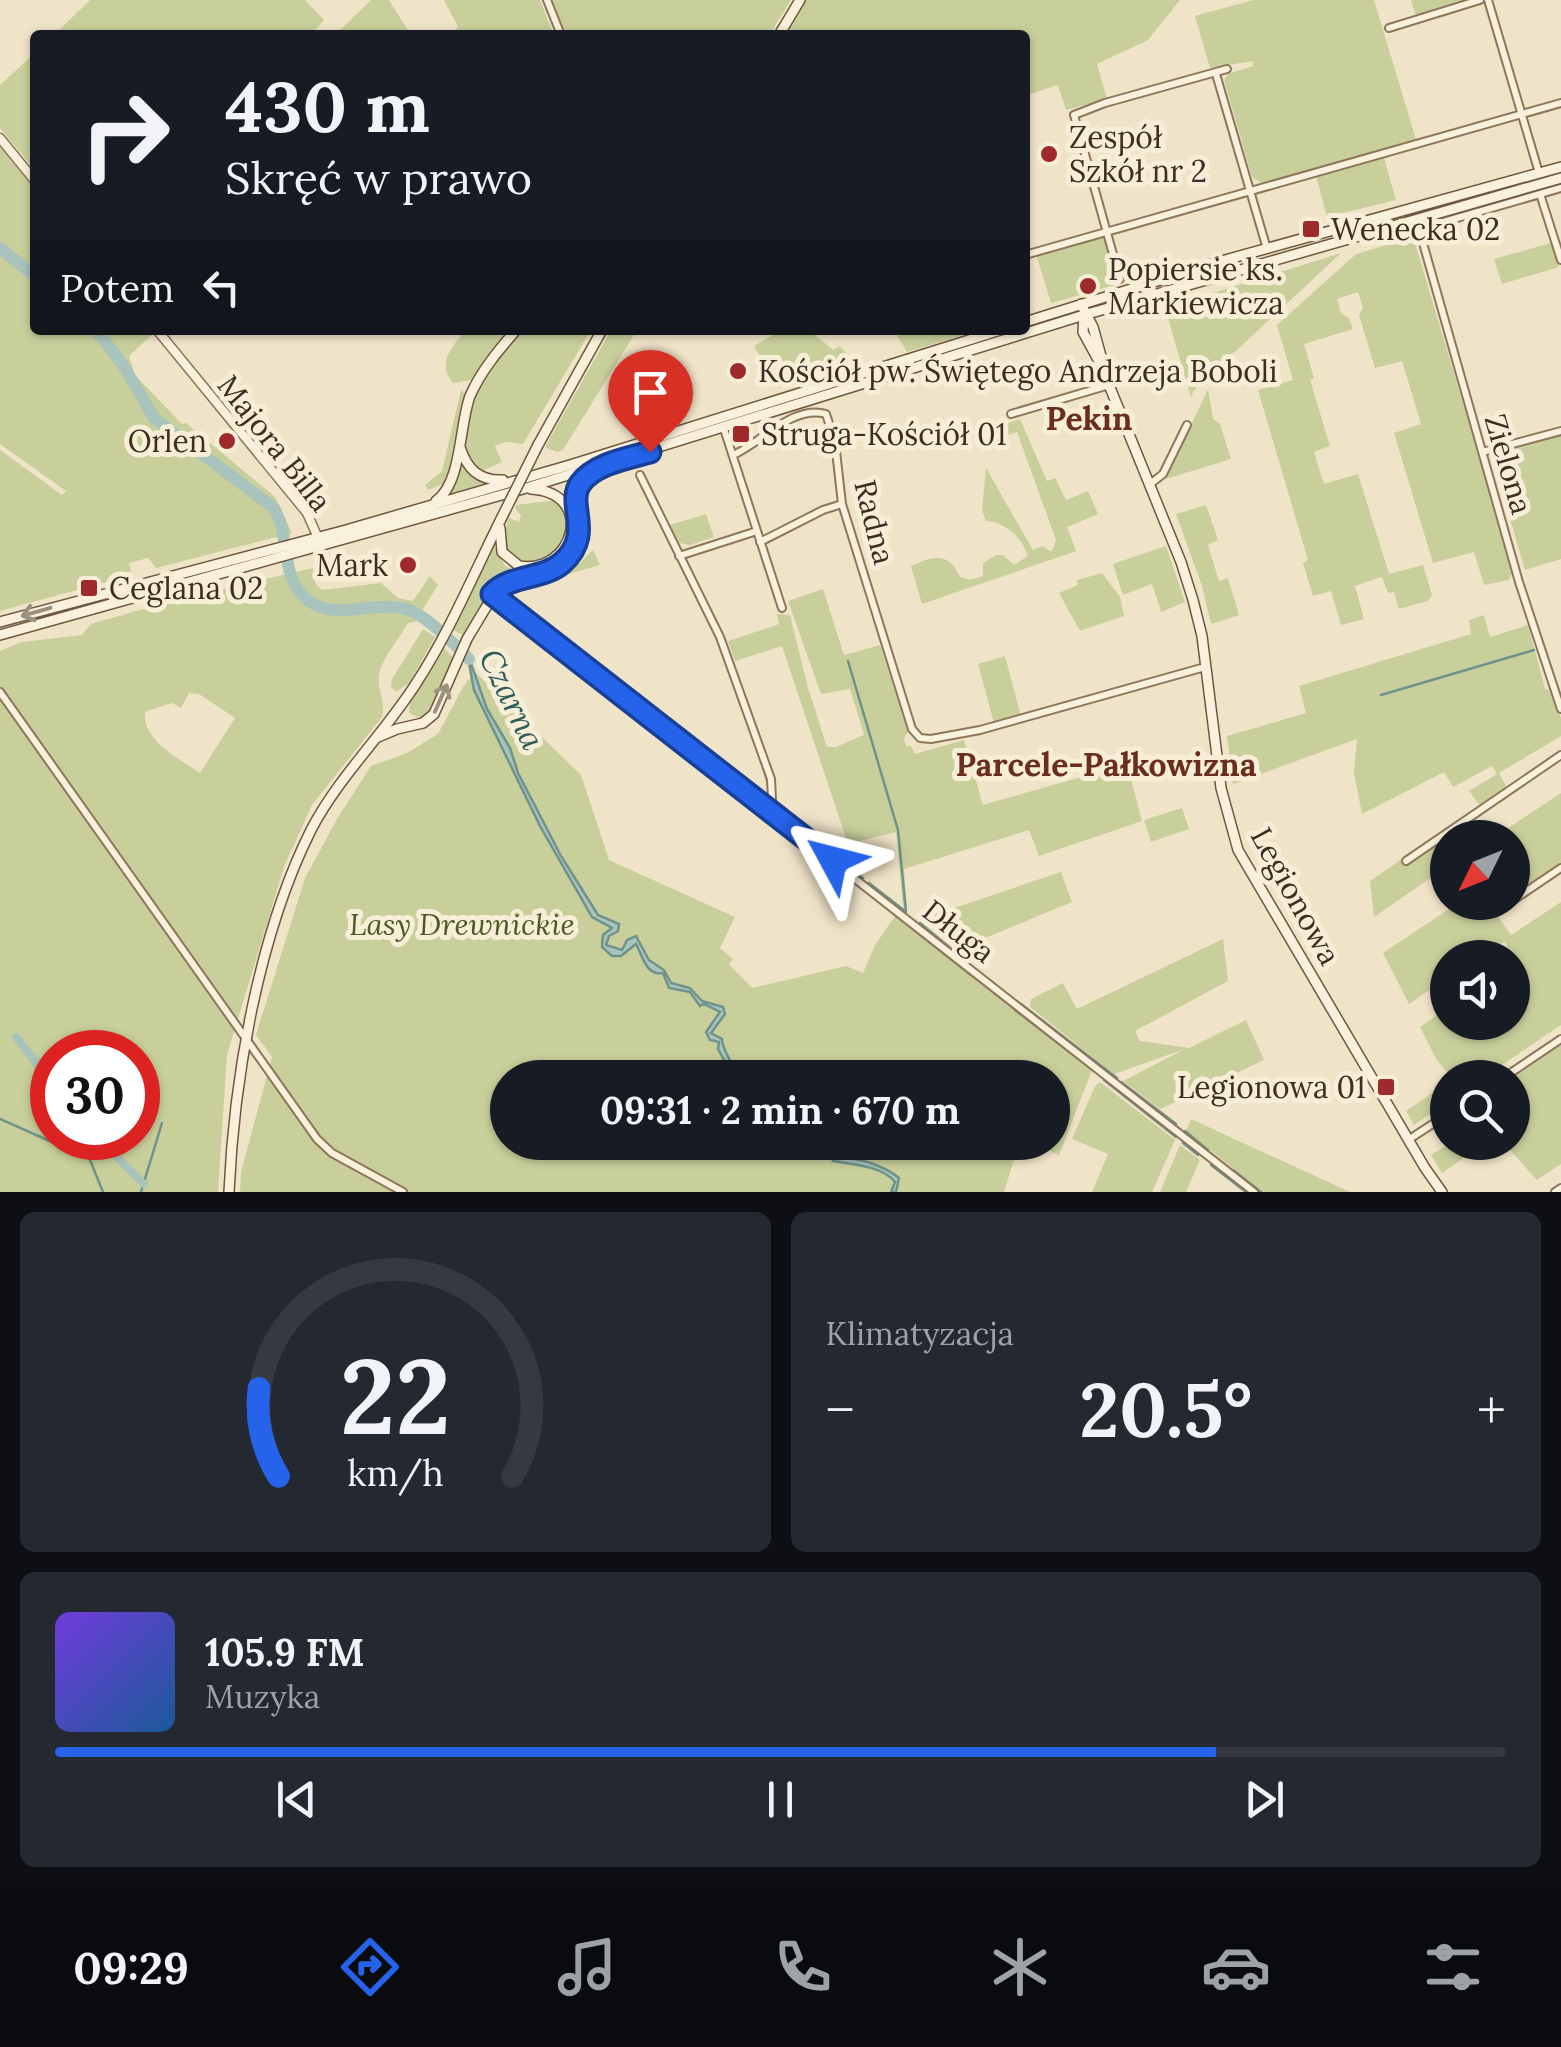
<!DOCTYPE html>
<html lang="pl">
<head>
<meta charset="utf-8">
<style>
	:root { --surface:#171b24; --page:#242831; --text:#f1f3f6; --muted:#9ea1a6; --line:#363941; --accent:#2563eb }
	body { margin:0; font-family:Lora,serif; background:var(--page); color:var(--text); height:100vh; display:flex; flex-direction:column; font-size:38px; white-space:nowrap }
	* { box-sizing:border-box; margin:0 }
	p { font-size:32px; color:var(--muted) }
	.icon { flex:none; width:55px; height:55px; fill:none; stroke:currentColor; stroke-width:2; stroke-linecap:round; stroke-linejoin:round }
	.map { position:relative; height:1192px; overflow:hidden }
	.sheet { display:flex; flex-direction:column; gap:20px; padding:20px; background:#0d0f14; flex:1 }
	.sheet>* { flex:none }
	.hud { position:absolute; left:30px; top:30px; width:1000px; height:305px; border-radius:10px; box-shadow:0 2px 8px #0004; background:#171b24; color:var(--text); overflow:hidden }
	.needle { width:65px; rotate:227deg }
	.controls { position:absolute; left:1430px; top:820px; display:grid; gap:20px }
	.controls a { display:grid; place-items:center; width:100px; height:100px; border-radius:50%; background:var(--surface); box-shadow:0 2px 8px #0004; font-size:50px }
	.speed { position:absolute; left:30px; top:1030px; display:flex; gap:20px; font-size:50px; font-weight:700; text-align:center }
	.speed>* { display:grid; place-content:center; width:130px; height:130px; border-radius:50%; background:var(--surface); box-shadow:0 2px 8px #0004; line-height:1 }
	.speed .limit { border:15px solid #d22; background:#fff; color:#111 }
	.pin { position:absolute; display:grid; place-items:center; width:85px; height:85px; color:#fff; margin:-102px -42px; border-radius:50% 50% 50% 0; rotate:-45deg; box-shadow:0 0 10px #0007 }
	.pin .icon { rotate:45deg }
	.me { position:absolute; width:110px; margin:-55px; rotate:308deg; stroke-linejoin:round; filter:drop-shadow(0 0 8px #0008) }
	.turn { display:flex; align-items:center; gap:35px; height:210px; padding:0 30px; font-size:45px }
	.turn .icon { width:130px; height:130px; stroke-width:2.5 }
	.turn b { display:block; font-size:70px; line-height:85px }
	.then { display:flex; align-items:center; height:95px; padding:0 30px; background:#0003; gap:20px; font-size:38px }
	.big { font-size:75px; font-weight:700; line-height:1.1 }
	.sheet .widget { flex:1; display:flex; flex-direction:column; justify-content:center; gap:15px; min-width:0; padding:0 35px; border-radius:15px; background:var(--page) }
	.sheet .dial { align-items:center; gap:0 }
	.dial svg { height:260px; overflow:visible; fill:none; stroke:var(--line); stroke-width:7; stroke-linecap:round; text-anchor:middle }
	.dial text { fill:var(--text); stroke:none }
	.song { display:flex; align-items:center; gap:30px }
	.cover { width:120px; height:120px; border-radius:15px; background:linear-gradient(135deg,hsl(260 70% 55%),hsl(210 70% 35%)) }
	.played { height:10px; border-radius:5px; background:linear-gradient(90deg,var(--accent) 80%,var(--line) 80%) }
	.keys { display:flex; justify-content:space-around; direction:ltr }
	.heat { display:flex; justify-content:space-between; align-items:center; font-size:55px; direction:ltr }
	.sheet .tiles { flex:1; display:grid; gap:20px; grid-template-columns:1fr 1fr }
	.widget:last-child { grid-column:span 2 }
	.trip { position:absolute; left:490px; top:1060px; width:580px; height:100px; border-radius:50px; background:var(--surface); box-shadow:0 2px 8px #0004; font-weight:700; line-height:100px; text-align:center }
	.menu { display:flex; height:160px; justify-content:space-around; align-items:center; background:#090b0e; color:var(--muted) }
	.menu .icon { width:70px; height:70px }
	.menu .on { color:var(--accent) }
	.menu b { font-size:45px; color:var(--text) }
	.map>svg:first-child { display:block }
	.green { fill:#c9cf9b; fill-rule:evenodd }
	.water { fill:#a9c4bc; stroke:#6f938a; stroke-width:2.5 }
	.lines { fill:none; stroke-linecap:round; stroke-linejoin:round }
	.stream { stroke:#6f938a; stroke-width:2.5 }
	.canal { stroke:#a9c4bc; stroke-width:8 }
	.river { stroke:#a9c4bc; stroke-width:12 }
	.minor-casing { stroke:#8d765c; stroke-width:10 }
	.tertiary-casing { stroke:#8d765c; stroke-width:11 }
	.secondary-casing { stroke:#6f573f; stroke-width:12 }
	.minor { stroke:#faf1dc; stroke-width:6 }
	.tertiary { stroke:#faf1dc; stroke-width:8 }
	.secondary { stroke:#faf1dc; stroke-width:9 }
	.secondary-bridge-casing { stroke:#6f573f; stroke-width:12; stroke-linecap:butt }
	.secondary-bridge { stroke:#faf1dc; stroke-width:9 }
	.oneway { stroke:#9c907e }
	.route-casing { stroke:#184099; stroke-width:25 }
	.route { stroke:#2563eb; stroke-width:18 }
	.poi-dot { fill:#9e2a2b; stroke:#f7eed8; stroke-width:4 }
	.labels { text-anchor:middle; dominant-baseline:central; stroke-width:10; stroke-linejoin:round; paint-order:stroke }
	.poi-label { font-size:30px; fill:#3d2e20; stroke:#f7eed8; text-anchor:start }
	.street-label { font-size:30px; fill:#3d2e20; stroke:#f7eed8 }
	.park-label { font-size:30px; font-style:italic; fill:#4d5a26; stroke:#f7eed8 }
	.neighbourhood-label { font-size:32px; font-weight:bold; fill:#6b2e1e; stroke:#f7eed8 }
	.water-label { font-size:32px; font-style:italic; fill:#2f5d5a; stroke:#f7eed8 }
</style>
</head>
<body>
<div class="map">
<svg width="1561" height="1192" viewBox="0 0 1561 1192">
	<rect width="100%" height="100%" fill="#f0e4c8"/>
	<path class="green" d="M90,0h215l19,20 -13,15h-257z
		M371,0h18l22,35h-70l-3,-3z
		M444,0h96l14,35h-104l8,-8z
		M551,0h240l-22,35h-203z
		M805,0h375l-32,40 -51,24 10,35 -41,11 -8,-25 -33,11v-61h-240z
		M1253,0h121l43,143 -154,41 -11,-7 -28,-97 4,-6 25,-8v-5l-43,7 -15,-52z
		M1411,0h57l-52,16z
		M35,53v117l-35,-42v-43z
		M0,147l35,42v141h114l4,4 -24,22 6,19 47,49 4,-1 89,74 17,36 -136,35 -8,-10 -19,5 3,12 -132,36v-161l62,45 4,-4 -66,-47z
		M1384,158l12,42 -69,17 -11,-41z
		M1104,235l14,49 -67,19 -15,-49z
		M1408,239l7,4 98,328 -4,9 -25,5 -10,-33 -41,11 -39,-130 27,-9 -19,-63 -27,7 -16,-53 4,-7 -5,-16 -21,7 4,14 8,5 4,11 -49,15 10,34 -4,2 20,66 -16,6 10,32 34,-10 31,100 34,-9 9,30 -4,6 -29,8 -5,-17 -6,1 -6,-16 -27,9 9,33 -23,6 -10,-34 -18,5 -10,-33 5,-3 -50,-170 35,-10 -16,-55 79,-71z
		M1551,243l8,24 -57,17 -8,-25z
		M1341,253l-147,137 -3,7 -26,-89z
		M466,330h44l-38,50 -19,3c-17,-20 -1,-36 13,-53z
		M522,330h69l-68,114 -18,-2 -10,4 7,16 -22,10c-43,-36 15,-112 42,-142z
		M611,330h26l-74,120 -6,2 -12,-5z
		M782,330h27l24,20 7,-4 17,19 -79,23 -24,-42z
		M908,330h71l-72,22 -10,-16z
		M677,386l8,19 -38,16 -8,-19z
		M1208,389l5,30 7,5 11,35 -65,20z
		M461,390l4,4 -19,89 -18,7 -3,-5 17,-14z
		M1020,419l27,62 8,-3 11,22 22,-9 10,23 -31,13 9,24 -154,53 -11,-38c22,-10 38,-15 49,11l10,3 13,-4v-13l13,-8h7l11,10 14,-9c-6,-18 -22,-34 -42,-35l-4,-11 4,-42 47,82 10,-4 7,5 3,-2 3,-9 -39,-108 -27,9 -4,-4 4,-2 -2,-5z
		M1561,434v125l-36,11 -34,-116z
		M460,460l18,19 10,4 -37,11z
		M558,500c38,66 -75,90 -49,18l10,4 2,-6 -6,-8 1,-3z
		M1206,505l12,35 -10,5 11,36 9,-3 11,37 -28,9 -9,-38 -26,-72z
		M706,514l8,23 -24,8 -11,-2 -9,-18z
		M493,544l12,22 20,9 -30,12 -30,49 -12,-6z
		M1166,546l19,56 -24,10 -9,-28 -29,11 -10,-31z
		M593,550l7,15 -99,28 53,-18 15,-11h10z
		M313,568l2,15 7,7 59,-7 17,15 15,3 17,-25 8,9 -23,37 -7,1c-9,16 -26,35 -29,52 -2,15 7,26 3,42l-70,88 -28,62 -57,188 -9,137h-218v-541l22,-9 60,-7 9,-11 76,-22zM189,693l10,1 36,24 -35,55c-21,-15 -58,-32 -55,-61l27,-9 9,5zM52,1052h86v86h-86z
		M1102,573l18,24 4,19 -44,15 -21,-38 19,-8 -1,-5z
		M823,589l21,66 36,-10 28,87 -4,6 2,8h5l4,8 49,-14 19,65 144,-41 15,57 -103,35 -10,-26 -125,39 3,39 -4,-2 -7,-74 -48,12 -66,-198 -47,15 -7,-20 51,-17 -2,-10 13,1 18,73 19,59h9l28,-12 -14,-46 -29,5 -33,-93z
		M1484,615l6,22 38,-12 17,64 4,1 12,28v18l-62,37 8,15 -27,18 -11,-15 28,-17 -5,-8 -39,21 -9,-15 -82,42 -8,-41 3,-34 -124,45 -6,-48 79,-23 -7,-27 172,-52 -2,-14z
		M423,629l12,8 -26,46 -13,9 -5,-5 1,-8z
		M444,648l9,10 1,5 -23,48 -9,8 -13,-6 1,-10z
		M1005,656l16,60 -27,7 -16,-59z
		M475,672l106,103 28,85 126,57 -15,31 13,11 -4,5 23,24 94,-22 17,7 12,-28 20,-29 197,154 -33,85 -29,-12 22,-1v-64h-544v64l511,1 -15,49h-764l1,-20 31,-115 -16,-22 49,-157 32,-59 34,-53 36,-13 31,-19 25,-47z
		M1561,793v72l-48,33 -1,-60h-19z
		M1182,808l7,21 -38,13 -7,-22z
		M1434,845l13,20v15l-6,-9 -67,46 -4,-36 32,-22 3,4z
		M1061,872l11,30 -113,47 -38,-30z
		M1561,902v123l-77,52h-33l-15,-18 -16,-32 27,-19 1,14h64l2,-58 -9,-23 -26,16 -31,1 -1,20 -38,26 -26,-51 75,-50h48l-12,8 17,24z
		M1223,939l5,42 -93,50 5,10 49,7 57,-28 18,40 -99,47 -5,2 -37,-28 62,-32 -71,25 -84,-67 1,-8 32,-16 14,26z
		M1561,1044v120l-24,16 -28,-31 12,-9 -8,-11 -2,-52z
		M1100,1082l75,58 -23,52h-60l16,-38 -36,-15 23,-53z
		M1447,1083v19l-33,23 -8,-14z
		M1191,1119l159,73h-87l-77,-61z
		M1450,1143v-1l36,1 -44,30 -11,-18z
		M1180,1145l20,15 -14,32h-26z"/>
	<path class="water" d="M467,652l20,57 23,39 8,25 43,83 37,59 21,9 -1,7 -9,5 -3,9 16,5 5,-10 9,-4 13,24 15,10 7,13 19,5 12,13 21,6 2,7 -14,19 11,6c0,13 14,25 12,38h-10l-5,-4h-4v4h-6l-1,-8 5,-4 10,7 6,-3 -11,-20 1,-7 -9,-2 -4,-8 14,-20 -16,-8 -4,2 -10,-14 -21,-4 -6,-15c-17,3 -20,-16 -27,-29l-15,12h-9l-10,-9 1,-12 9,-7 -20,-11 -52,-91 -66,-136z
		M840,1143h4l-6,11 4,4c17,-1 44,9 57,20l-3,14h-5l4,-10c-12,-16 -45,-18 -62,-21z"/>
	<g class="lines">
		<path class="stream" d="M848,661l50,169 8,82
			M1381,695l153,-45
			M759,753l9,31
			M774,808l7,6
			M798,827l8,7
			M812,839l20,16
			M857,874l6,4
			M869,883l36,28
			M902,920l69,55
			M920,923l34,28
			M1021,1004l96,74
			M1015,1010l78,60
			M1104,1080l72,57
			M1121,1082l55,42
			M0,1119l90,40
			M1185,1131l23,19
			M81,1138l22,54
			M1183,1143l15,12
			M1211,1165l35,27
			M1233,1170l28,22
			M141,1192l21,-69"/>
		<path class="canal" d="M16,1037l36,46
			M97,1138l47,46"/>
		<path class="river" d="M0,248l35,28
			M96,330l27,35 31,53 120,90c15,25 8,59 24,82 29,39 74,7 111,20 17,6 47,35 60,49
			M797,1142h9"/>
		<g class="minor-casing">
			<path id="minor" d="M547,0l14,35
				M1488,0l51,173
				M1389,28l91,-28
				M1216,74l51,175
				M1540,194l21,66
				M1419,229l100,353 42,127
				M1383,232l36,-3 142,-41
				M1025,255l536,-152
				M1120,279l-46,-164 31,-12 122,-34
				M1011,414l98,-29
				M724,429l58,179
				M1482,452l79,-21
				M733,455c27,-11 60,-51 93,-41l9,28 7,62 70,225 8,9 11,1 49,-9 225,-63
				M640,475l80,162 51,142 1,21 -5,9
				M1150,484l13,-10 24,-49
				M760,542l63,-32 19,-6
				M679,556l78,-25
				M492,594l762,598
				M0,692l317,447 15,14 71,39
				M1406,861l155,-106
				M1512,901l49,-33
				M1498,911l12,-9
				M1503,1078l58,-39
				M1408,1140l40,-26
				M1555,1192l6,-4"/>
		</g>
		<g class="tertiary-casing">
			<path id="tertiary" d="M0,138l35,43
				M157,330l150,183 11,25"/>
		</g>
		<g class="secondary-casing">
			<path id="secondary" d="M779,35l21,-35
				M1081,304l12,23 16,58 72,177 12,38 9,36 19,152 17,62 187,318 17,24
				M1084,315l-1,17 17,31
				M1025,322l193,-60 343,-95
				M538,445l64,-115
				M460,447c7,22 19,34 43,33
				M436,501c26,-18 23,-75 34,-105 11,-25 28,-45 46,-66
				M500,528l2,24 17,14c55,9 78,-73 12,-77
				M0,622l346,-92 224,-65 431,-135
				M0,635l523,-146 561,-174 477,-137
				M378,737l19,-8 26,-6 11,-9 33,-75 30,-50c23,-14 54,-11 72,-33 23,-29 -8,-66 28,-85
				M229,1192c5,-115 30,-258 82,-362 28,-54 74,-97 106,-148 33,-51 57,-109 84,-163"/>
		</g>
		<use href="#minor" class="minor"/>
		<use href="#tertiary" class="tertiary"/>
		<use href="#secondary" class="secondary"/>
		<g class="secondary-bridge-casing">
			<path id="secondary-bridge" d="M501,519l37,-74"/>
		</g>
		<use href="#secondary-bridge" class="secondary-bridge"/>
	</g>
	<defs><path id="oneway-shaft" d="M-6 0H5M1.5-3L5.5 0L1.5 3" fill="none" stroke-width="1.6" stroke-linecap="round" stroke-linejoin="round" transform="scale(2.5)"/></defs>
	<g class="oneway">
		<use href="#oneway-shaft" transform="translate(36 612) rotate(164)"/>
		<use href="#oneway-shaft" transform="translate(441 698) rotate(-66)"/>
	</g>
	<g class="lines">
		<g class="route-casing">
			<path id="route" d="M650,452c-22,6 -56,12 -70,32 -14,21 15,50 -18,79 -20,17 -51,11 -70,31l341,266"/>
		</g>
		<use href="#route" class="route"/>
	</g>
	<g class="poi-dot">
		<circle cx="1049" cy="154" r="10"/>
		<rect x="1301" y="219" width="20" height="20" rx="5"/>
		<circle cx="1088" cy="286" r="10"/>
		<circle cx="738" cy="371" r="10"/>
		<rect x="731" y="424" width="20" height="20" rx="5"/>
		<circle cx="227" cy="441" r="10"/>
		<circle cx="408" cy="565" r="10"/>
		<rect x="79" y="578" width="20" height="20" rx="5"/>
		<rect x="1376" y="1077" width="20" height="20" rx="5"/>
	</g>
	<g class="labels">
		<g class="poi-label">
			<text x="1069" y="137">Zespół<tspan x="1069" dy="34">Szkół nr 2</tspan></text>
			<text x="1331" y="229">Wenecka 02</text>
			<text x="1108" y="269">Popiersie ks.<tspan x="1108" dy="34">Markiewicza</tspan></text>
			<text x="758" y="371">Kościół pw. Świętego Andrzeja Boboli</text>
			<text x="761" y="434">Struga-Kościół 01</text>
			<text x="207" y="441" text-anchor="end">Orlen</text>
			<text x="388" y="565" text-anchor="end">Mark</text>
			<text x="109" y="588">Ceglana 02</text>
			<text x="1366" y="1087" text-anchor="end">Legionowa 01</text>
		</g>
		<g class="street-label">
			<text transform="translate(275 443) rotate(52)">Majora Billa</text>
			<text transform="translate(1509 464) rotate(74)">Zielona</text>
			<text transform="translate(875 522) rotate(76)">Radna</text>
			<text transform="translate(1296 896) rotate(61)">Legionowa</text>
			<text transform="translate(959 931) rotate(38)">Długa</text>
		</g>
		<g class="park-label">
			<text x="462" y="924">Lasy Drewnickie</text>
		</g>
		<g class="neighbourhood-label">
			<text x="1089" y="418">Pekin</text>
			<text x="1106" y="764">Parcele-Pałkowizna</text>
		</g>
		<g class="water-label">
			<text transform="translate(512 699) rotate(64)">Czarna</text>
		</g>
	</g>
</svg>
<div class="controls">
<a><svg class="needle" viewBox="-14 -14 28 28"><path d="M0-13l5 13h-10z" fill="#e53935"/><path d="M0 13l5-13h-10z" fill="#9ea1a6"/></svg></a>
<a><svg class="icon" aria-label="sound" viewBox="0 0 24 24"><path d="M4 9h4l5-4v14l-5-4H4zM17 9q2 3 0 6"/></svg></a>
<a><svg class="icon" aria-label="search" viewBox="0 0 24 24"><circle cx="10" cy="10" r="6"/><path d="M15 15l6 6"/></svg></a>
</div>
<div class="speed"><div class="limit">30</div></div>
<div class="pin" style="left:650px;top:452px;background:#d93025"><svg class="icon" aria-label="arrive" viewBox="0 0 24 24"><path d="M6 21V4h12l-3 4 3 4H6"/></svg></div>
<svg class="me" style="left:833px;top:860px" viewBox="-20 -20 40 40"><path d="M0-17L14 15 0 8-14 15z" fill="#2563eb" stroke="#fff" stroke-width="4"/></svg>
<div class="trip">09:31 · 2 min · 670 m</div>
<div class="hud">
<div class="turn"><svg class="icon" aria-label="right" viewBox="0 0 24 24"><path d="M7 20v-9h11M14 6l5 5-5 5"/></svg><div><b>430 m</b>Skręć w prawo</div></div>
<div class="then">Potem<svg class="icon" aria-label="left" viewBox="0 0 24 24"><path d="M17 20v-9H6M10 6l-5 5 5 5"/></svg></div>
</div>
</div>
<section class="sheet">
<div class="tiles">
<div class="widget dial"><svg viewBox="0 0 100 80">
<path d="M14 69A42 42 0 1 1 86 69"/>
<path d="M14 69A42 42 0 0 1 8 42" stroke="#2563eb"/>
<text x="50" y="56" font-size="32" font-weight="700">22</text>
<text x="50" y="72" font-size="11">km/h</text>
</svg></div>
<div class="widget"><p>Klimatyzacja</p>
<div class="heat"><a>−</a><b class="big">20.5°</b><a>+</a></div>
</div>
<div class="widget">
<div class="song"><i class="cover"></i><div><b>105.9 FM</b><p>Muzyka</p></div></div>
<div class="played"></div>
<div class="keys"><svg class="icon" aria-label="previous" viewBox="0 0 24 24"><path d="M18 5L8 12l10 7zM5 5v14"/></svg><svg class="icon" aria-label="pause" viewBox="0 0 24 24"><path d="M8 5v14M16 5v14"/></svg><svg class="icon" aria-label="next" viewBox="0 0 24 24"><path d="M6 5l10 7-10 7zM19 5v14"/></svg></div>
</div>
</div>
</section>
<nav class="menu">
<b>09:29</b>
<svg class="icon on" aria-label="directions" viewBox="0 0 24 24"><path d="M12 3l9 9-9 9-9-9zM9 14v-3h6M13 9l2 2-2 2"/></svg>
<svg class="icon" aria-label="music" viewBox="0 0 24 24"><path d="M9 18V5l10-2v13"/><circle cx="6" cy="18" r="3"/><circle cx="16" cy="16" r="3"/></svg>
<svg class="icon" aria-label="phone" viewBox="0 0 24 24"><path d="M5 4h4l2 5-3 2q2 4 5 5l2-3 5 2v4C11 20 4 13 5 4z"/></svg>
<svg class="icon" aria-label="climate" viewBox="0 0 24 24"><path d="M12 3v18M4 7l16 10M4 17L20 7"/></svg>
<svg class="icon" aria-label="car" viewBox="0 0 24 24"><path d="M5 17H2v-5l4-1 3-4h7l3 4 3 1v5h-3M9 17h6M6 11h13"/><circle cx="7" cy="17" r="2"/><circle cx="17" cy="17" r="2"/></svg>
<svg class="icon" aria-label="filters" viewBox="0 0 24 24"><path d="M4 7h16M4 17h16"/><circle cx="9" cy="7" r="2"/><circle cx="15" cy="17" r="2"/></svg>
</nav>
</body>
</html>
